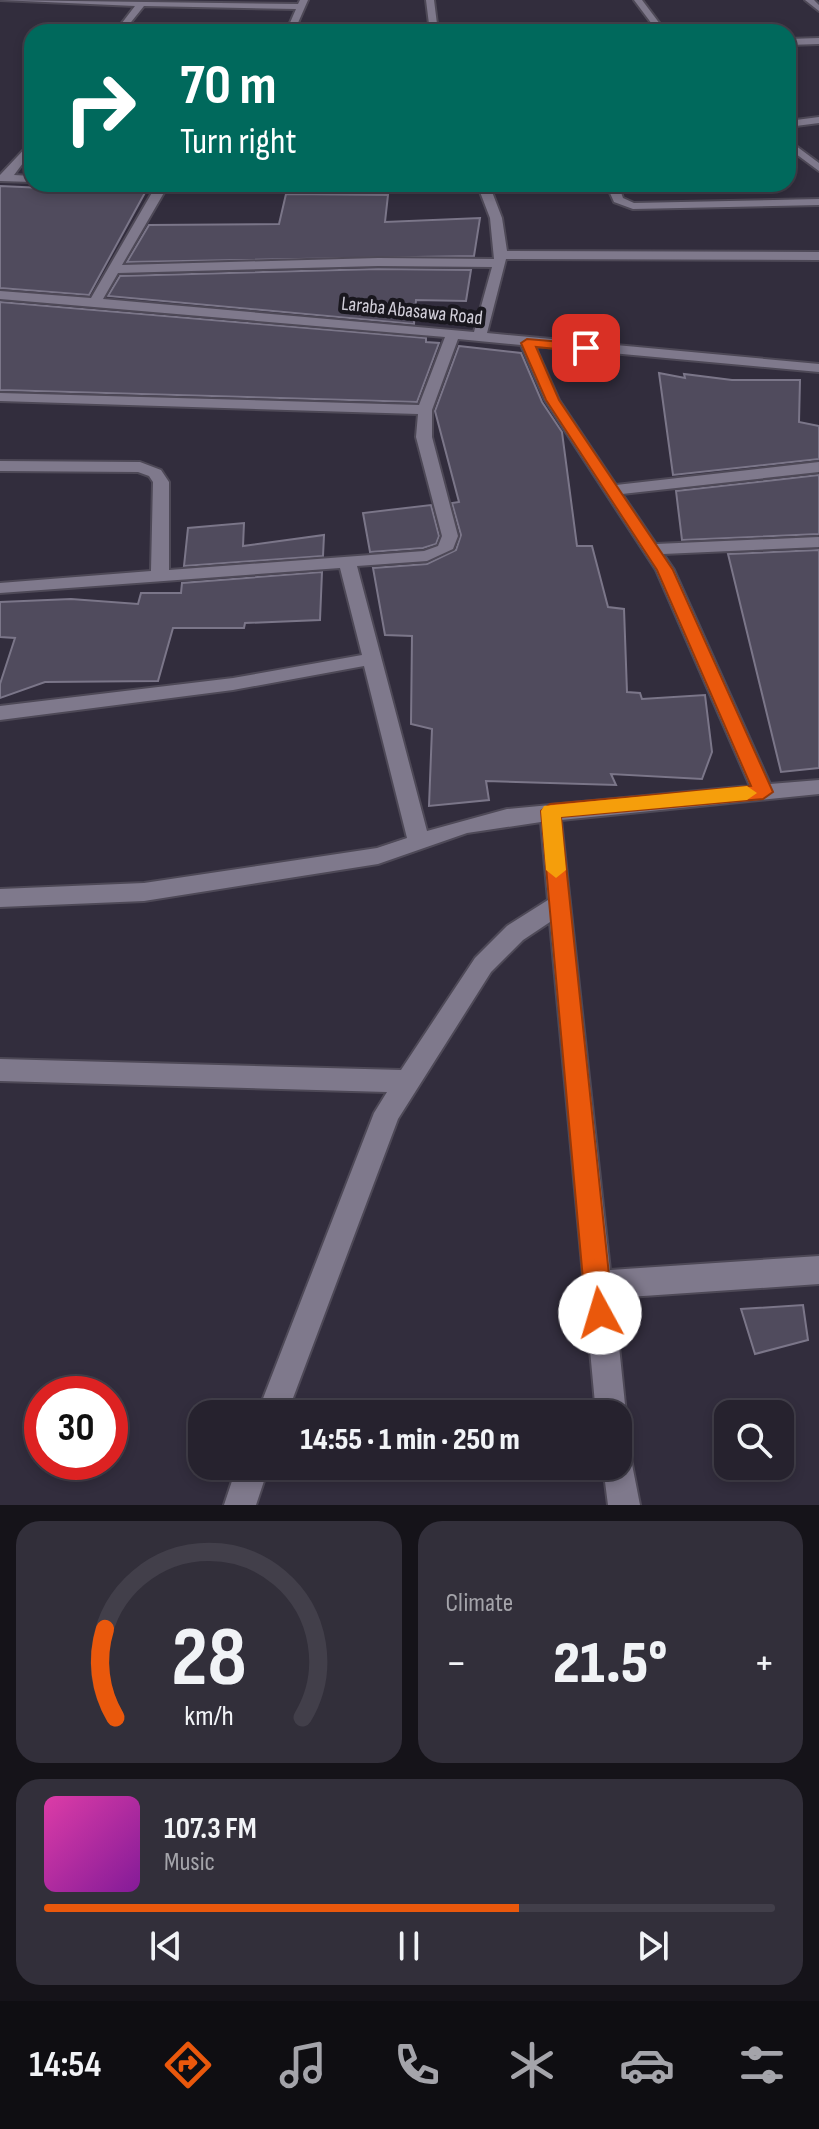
<!DOCTYPE html>
<html lang="en">
<head>
<meta charset="utf-8">
<style>
	:root { --surface:#26222e; --page:#322f3a; --text:#f1f3f6; --muted:#a4a4aa; --line:#423f4a; --accent:#ea580c }
	body { margin:0; font-family:"Sofia Sans Condensed",sans-serif; background:var(--page); color:var(--text); height:100vh; display:flex; flex-direction:column; font-size:30px; white-space:nowrap }
	* { box-sizing:border-box; margin:0 }
	p { font-size:26px; color:var(--muted) }
	.icon { flex:none; width:44px; height:44px; fill:none; stroke:currentColor; stroke-width:2; stroke-linecap:round; stroke-linejoin:round }
	.map { position:relative; height:1505px; overflow:hidden }
	.drawer { display:flex; flex-direction:column; gap:16px; padding:16px; background:#151319; flex:1 }
	.drawer>* { flex:none }
	.guide { position:absolute; left:24px; top:24px; width:772px; height:168px; border-radius:24px; box-shadow:0 4px 12px #0003,0 0 0 2px var(--line); background:#00695c; color:#fff; overflow:hidden }
	.tools { position:absolute; left:714px; top:1400px; display:grid; gap:16px }
	.tools a { display:grid; place-items:center; width:80px; height:80px; border-radius:16px; background:var(--surface); box-shadow:0 4px 12px #0003,0 0 0 2px var(--line); font-size:40px }
	.speed { position:absolute; left:24px; top:1376px; display:flex; gap:16px; font-size:40px; font-weight:700; text-align:center }
	.speed>* { display:grid; place-content:center; width:104px; height:104px; border-radius:50%; background:var(--surface); box-shadow:0 4px 12px #0003,0 0 0 2px var(--line); line-height:1 }
	.speed .limit { border:12px solid #d22; background:#fff; color:#111 }
	.pin { position:absolute; display:grid; place-items:center; width:68px; height:68px; color:#fff; margin:-34px; border-radius:16px; box-shadow:0 4px 12px #0006 }
	.me { position:absolute; width:88px; margin:-44px; rotate:354deg; stroke-linejoin:round; filter:drop-shadow(0 0 6px #0008) }
	.turn { display:flex; align-items:center; gap:28px; height:168px; padding:0 24px; font-size:36px }
	.turn .icon { width:104px; height:104px; stroke-width:2.5 }
	.turn b { display:block; font-size:56px; line-height:68px }
	.big { font-size:60px; font-weight:800; line-height:1.1 }
	.drawer .tile { flex:1; display:flex; flex-direction:column; justify-content:center; gap:12px; min-width:0; padding:0 28px; border-radius:24px; background:var(--page) }
	.drawer .dial { align-items:center; gap:0 }
	.dial svg { height:208px; overflow:visible; fill:none; stroke:var(--line); stroke-width:7; stroke-linecap:round; text-anchor:middle }
	.dial text { fill:var(--text); stroke:none }
	.song { display:flex; align-items:center; gap:24px }
	.cover { width:96px; height:96px; border-radius:12px; background:linear-gradient(135deg,hsl(320 70% 55%),hsl(290 70% 35%)) }
	.played { height:8px; border-radius:4px; background:linear-gradient(90deg,var(--accent) 65%,var(--line) 65%) }
	.keys { display:flex; justify-content:space-around; direction:ltr }
	.heat { display:flex; justify-content:space-between; align-items:center; font-size:44px; direction:ltr }
	.drawer .tiles { flex:1; display:grid; gap:16px; grid-template-columns:1fr 1fr }
	.tile:last-child { grid-column:span 2 }
	.trip { position:absolute; left:188px; top:1400px; width:444px; height:80px; border-radius:24px; background:var(--surface); box-shadow:0 4px 12px #0003,0 0 0 2px var(--line); font-weight:800; line-height:80px; text-align:center }
	.tabs { display:flex; height:128px; justify-content:space-around; align-items:center; background:#0f0e12; color:var(--muted) }
	.tabs .icon { width:56px; height:56px }
	.tabs .current { color:var(--accent) }
	.tabs b { font-size:36px; color:var(--text) }
	.map>svg:first-child { display:block }
	.building { fill:#504b5d; stroke:#7b7689; stroke-width:2 }
	.lines { fill:none; stroke-linecap:round; stroke-linejoin:round }
	.minor-casing { stroke:#4e4957; stroke-width:4 }
	.minor { fill:#7f798c; fill-rule:evenodd }
	.route { fill:#ea580c; stroke:#983908; stroke-width:2 }
	.slow { fill:#f59e0b }
	.labels { text-anchor:middle; dominant-baseline:central; stroke-width:8; stroke-linejoin:round; paint-order:stroke }
	.far-street-label { font-size:20px; fill:#d3d0db; stroke:#19171e }
</style>
</head>
<body>
<div class="map">
<svg width="819" height="1505" viewBox="0 0 819 1505">
	<rect width="100%" height="100%" fill="#322d3d"/>
	<path class="building" d="M0,186l88,4 59,-1 -58,106 -89,-7z
		M286,194l102,1 -3,27 95,-4 -6,38 -347,6 22,-37 130,-1z
		M378,269l93,1 -5,31 -50,-1 -2,24 -306,-28 12,-20z
		M0,302l426,36v4l13,1 -22,59 -417,-12z
		M459,346l62,7 21,49 20,30 15,114h15l16,61 16,2 3,83 13,1 2,6 63,-4 7,57 -10,27 -91,-5 5,11 -130,-4 3,19 -60,6 3,-77 -21,-5 1,-88 -27,-1 -12,-67 54,-4 29,-14 5,-15 -9,-32 7,-1 -24,-91z
		M659,373l26,5 -1,-4 48,6h68l-1,42 20,4v33l-146,16z
		M819,475v59l-137,6 -6,-49z
		M431,505l8,31 -3,8 -13,4 -53,4 -7,-39z
		M244,523l-1,23 81,-11 -1,21 -139,10 4,-38z
		M819,550v218l-38,4 -53,-218z
		M322,572l-2,48 -75,3 -1,5h-71l-15,53 -113,1 -45,16v-14l15,-46 -15,-1v-35l71,-3 67,5 3,-11h40l1,-10z
		M803,1305l5,35 -53,14 -14,-45z"/>
	<g class="lines">
		<g class="minor-casing">
			<path id="minor" d="M0,0l298,4 2,-4h8l-14,32h-8l10,-23 -152,-3 -21,26h-8l20,-26z
				M426,0h8l4,32h-8z
				M634,0h8l24,32h-8z
				M805,0h9l5,5v6z
				M819,38v6l-31,1v-6z
				M819,117v6l-31,4v-6z
				M788,140l31,23v8l-31,-23z
				M32,141v10l-18,24 18,1v6l-32,-1v-6z
				M157,184h12l-47,81 256,-7 116,1 -4,-41 -13,-34h12l13,34 5,33 312,1v8l-313,-1 -19,74 332,31v8l-284,-26 24,54 57,85 203,-23v10l-197,22 34,50 163,-7v10l-156,7 11,16 96,214 49,-4v14l-258,26 49,450 209,-14v28l-205,14 12,116 -8,12v-12h-22l-46,-492 -27,18 -32,32 -93,147 -111,295h-30l117,-301 13,-21 -387,-11v-22l401,11 74,-112 32,-32 41,-26 -7,-78 -74,11 -89,31 -234,37 -144,6v-18l144,-6 233,-35 30,-10 -43,-172 -131,24 -233,30v-14l233,-28 129,-23 -22,-87 -340,25v-10l151,-12 2,-89 -4,-6 -11,-4 -138,-1v-10l140,1 21,8 8,12v88l255,-19 14,-5 4,-10 -26,-99 2,-23 -418,-13v-8l419,12 26,-68 -445,-38v-8l91,7zM378,266l114,1 -18,65 -371,-33 15,-26zM458,339l63,6 24,55 111,170 94,216 -243,23 -80,22 -70,-265 70,-5 26,-12 5,-13 -26,-99v-27z
				M606,184h12l5,14 11,5 185,-4v6l-186,4 -19,-7z
				M618,1444l11,5 11,56h-32l-5,-39h15z
				M237,1466h32l-13,39h-32z"/>
		</g>
		<use href="#minor" class="minor"/>
	</g>
	<path class="route" d="M527,339l59,5 6,4 -6,4 -50,-5 23,53 114,170 100,222 -10,7 -202,18 52,496 -4,10 -9,4 -10,-4 -4,-10 -45,-502 9,-7 201,-18 -94,-216 -111,-170 -25,-57z"/>
	<path class="slow" d="M747,786l10,7 -10,7 -186,17 5,53 -10,8 -10,-8 -5,-59 3,-5z"/>
	<g class="labels">
		<g class="far-street-label">
			<text transform="translate(412 311) rotate(6)">Laraba Abasawa Road</text>
		</g>
	</g>
</svg>
<div class="tools">
<a><svg class="icon" aria-label="search" viewBox="0 0 24 24"><circle cx="10" cy="10" r="6"/><path d="M15 15l6 6"/></svg></a>
</div>
<div class="speed"><div class="limit">30</div></div>
<div class="pin" style="left:586px;top:348px;background:#d93025"><svg class="icon" aria-label="arrive" viewBox="0 0 24 24"><path d="M6 21V4h12l-3 4 3 4H6"/></svg></div>
<svg class="me" style="left:600px;top:1313px" viewBox="-20 -20 40 40"><circle r="19" fill="#fff"/><path d="M0-13L10 11 0 6-10 11z" fill="#ea580c"/></svg>
<div class="trip">14:55 · 1 min · 250 m</div>
<div class="guide">
<div class="turn"><svg class="icon" aria-label="right" viewBox="0 0 24 24"><path d="M7 20v-9h11M14 6l5 5-5 5"/></svg><div><b>70 m</b>Turn right</div></div>
</div>
</div>
<section class="drawer">
<div class="tiles">
<div class="tile dial"><svg viewBox="0 0 100 80">
<path d="M14 69A42 42 0 1 1 86 69"/>
<path d="M14 69A42 42 0 0 1 10 35" stroke="#ea580c"/>
<text x="50" y="56" font-size="32" font-weight="700">28</text>
<text x="50" y="72" font-size="11">km/h</text>
</svg></div>
<div class="tile"><p>Climate</p>
<div class="heat"><a>−</a><b class="big">21.5°</b><a>+</a></div>
</div>
<div class="tile">
<div class="song"><i class="cover"></i><div><b>107.3 FM</b><p>Music</p></div></div>
<div class="played"></div>
<div class="keys"><svg class="icon" aria-label="previous" viewBox="0 0 24 24"><path d="M18 5L8 12l10 7zM5 5v14"/></svg><svg class="icon" aria-label="pause" viewBox="0 0 24 24"><path d="M8 5v14M16 5v14"/></svg><svg class="icon" aria-label="next" viewBox="0 0 24 24"><path d="M6 5l10 7-10 7zM19 5v14"/></svg></div>
</div>
</div>
</section>
<nav class="tabs">
<b>14:54</b>
<svg class="icon current" aria-label="directions" viewBox="0 0 24 24"><path d="M12 3l9 9-9 9-9-9zM9 14v-3h6M13 9l2 2-2 2"/></svg>
<svg class="icon" aria-label="music" viewBox="0 0 24 24"><path d="M9 18V5l10-2v13"/><circle cx="6" cy="18" r="3"/><circle cx="16" cy="16" r="3"/></svg>
<svg class="icon" aria-label="phone" viewBox="0 0 24 24"><path d="M5 4h4l2 5-3 2q2 4 5 5l2-3 5 2v4C11 20 4 13 5 4z"/></svg>
<svg class="icon" aria-label="climate" viewBox="0 0 24 24"><path d="M12 3v18M4 7l16 10M4 17L20 7"/></svg>
<svg class="icon" aria-label="car" viewBox="0 0 24 24"><path d="M5 17H2v-5l4-1 3-4h7l3 4 3 1v5h-3M9 17h6M6 11h13"/><circle cx="7" cy="17" r="2"/><circle cx="17" cy="17" r="2"/></svg>
<svg class="icon" aria-label="filters" viewBox="0 0 24 24"><path d="M4 7h16M4 17h16"/><circle cx="9" cy="7" r="2"/><circle cx="15" cy="17" r="2"/></svg>
</nav>
</body>
</html>
